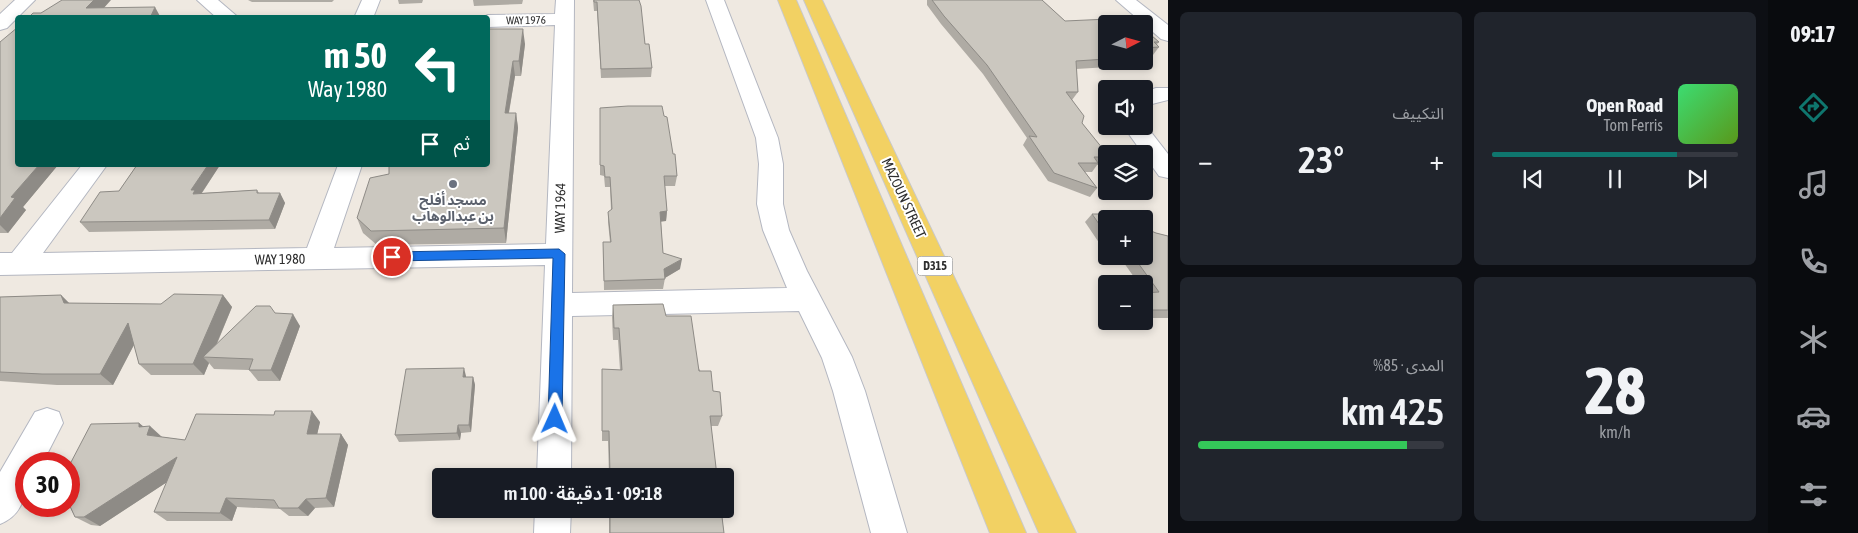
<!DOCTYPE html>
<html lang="ar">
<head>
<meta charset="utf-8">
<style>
	:root { --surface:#171b24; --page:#20242c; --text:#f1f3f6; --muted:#9ea1a6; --line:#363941; --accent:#0f766e }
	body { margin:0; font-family:"Asap Condensed","Noto Sans Arabic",sans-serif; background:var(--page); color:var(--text); direction:rtl; height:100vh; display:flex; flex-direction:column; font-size:19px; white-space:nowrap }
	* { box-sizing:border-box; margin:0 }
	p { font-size:16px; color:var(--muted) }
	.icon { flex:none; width:28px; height:28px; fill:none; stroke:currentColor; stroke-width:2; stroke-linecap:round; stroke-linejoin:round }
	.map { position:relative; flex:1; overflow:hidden; direction:ltr }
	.sheet { display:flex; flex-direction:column; gap:12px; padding:12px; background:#0d0f14; width:600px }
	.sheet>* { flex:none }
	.banner { position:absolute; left:15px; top:15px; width:475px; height:152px; border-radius:5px; box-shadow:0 2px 8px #0003; direction:rtl; background:#00695c; color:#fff; overflow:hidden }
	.needle { width:32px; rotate:84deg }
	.buttons { position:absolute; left:1098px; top:15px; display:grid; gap:10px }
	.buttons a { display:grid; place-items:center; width:55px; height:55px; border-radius:5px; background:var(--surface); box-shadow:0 2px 8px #0003; font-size:25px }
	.speed { position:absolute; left:15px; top:452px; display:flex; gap:10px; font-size:25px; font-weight:700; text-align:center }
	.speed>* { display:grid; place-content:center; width:65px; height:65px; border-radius:50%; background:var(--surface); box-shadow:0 2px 8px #0003; line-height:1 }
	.speed .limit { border:8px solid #d22; background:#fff; color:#111 }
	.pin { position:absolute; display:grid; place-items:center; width:42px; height:42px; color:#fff; margin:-21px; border:2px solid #fff; border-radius:50%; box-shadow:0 1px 5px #0007 }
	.me { position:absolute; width:55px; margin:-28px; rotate:1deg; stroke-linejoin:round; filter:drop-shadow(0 0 4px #0008) }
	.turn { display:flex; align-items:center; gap:18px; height:105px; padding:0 20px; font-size:22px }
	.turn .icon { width:65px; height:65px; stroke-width:2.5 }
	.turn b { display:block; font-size:35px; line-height:42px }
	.then { display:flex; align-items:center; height:48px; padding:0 20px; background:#0003; gap:10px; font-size:19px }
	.big { font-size:38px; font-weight:600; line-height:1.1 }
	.sheet .tile { flex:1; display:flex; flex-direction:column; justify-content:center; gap:8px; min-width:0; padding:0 18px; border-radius:8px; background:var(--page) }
	.sheet .dial { align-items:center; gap:0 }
	.dial b { font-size:65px; line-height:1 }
	.song { display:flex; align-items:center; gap:15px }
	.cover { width:60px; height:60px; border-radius:8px; background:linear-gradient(135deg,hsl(140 70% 55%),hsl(90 70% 35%)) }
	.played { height:5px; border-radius:2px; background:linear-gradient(90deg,var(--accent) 75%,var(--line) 75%) }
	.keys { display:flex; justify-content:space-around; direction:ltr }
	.heat { display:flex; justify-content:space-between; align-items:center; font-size:28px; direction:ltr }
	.charge { height:8px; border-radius:4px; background:linear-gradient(90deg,#34c759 85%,var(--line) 0) }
	.sheet .tiles { flex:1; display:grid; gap:12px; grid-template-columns:repeat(2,1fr) }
	.trip { position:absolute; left:432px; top:468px; width:302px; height:50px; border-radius:5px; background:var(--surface); box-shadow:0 2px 8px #0003; font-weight:600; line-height:50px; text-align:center; direction:rtl }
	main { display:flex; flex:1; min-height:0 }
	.tabs { display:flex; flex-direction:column; width:90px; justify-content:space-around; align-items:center; background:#090b0e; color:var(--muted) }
	.tabs .icon { width:35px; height:35px }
	.tabs .current { color:var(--accent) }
	.tabs b { font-size:22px; color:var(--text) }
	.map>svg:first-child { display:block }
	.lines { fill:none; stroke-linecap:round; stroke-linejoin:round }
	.minor-casing { stroke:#b4b7c1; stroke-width:2 }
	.primary-casing { stroke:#c9c9c9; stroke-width:2 }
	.minor { fill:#fff; fill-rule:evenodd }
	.primary { fill:#f2d163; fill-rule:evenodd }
	.wall { fill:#afaba4 }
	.shaded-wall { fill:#8e8b86 }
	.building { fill:#cbc7bf; stroke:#8e8b86 }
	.route { fill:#1a73e8; stroke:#114b97 }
	.worship-dot { fill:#6b7280; stroke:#fff; stroke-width:2 }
	.labels { text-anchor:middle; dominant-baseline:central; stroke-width:4; stroke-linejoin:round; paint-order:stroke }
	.far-street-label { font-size:11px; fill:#2e2e2e; stroke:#fff }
	.shield { fill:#fff; stroke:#6d6d6d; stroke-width:1 }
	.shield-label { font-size:12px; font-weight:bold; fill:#2e2e2e }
	.street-label { font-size:14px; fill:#2e2e2e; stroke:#fff }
	.worship-label { font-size:14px; font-weight:bold; fill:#5b616d; stroke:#fff }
</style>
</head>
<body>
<main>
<nav class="tabs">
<b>09:17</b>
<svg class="icon current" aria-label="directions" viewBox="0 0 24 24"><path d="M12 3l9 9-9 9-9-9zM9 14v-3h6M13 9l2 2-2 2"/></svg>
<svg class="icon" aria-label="music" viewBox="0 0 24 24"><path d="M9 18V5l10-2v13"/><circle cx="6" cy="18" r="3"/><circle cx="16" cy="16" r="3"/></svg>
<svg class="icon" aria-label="phone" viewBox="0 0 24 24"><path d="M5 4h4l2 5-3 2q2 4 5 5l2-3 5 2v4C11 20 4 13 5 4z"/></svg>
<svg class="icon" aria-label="climate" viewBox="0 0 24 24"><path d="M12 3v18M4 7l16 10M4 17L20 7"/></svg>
<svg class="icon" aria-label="car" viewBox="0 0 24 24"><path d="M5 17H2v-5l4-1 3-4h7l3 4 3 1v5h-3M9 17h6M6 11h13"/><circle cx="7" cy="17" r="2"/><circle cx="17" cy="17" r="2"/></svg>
<svg class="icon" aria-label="filters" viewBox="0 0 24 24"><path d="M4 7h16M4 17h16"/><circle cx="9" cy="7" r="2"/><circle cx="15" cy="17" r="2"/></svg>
</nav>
<section class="sheet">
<div class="tiles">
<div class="tile">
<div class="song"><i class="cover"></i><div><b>Open Road</b><p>Tom Ferris</p></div></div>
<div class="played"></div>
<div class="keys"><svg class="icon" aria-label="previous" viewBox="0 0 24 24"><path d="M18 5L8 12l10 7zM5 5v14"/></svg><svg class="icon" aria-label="pause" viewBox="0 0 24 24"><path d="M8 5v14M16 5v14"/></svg><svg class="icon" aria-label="next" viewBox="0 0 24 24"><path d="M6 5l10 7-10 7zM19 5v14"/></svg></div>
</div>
<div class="tile"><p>التكييف</p>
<div class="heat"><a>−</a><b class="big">23°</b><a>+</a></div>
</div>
<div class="tile dial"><b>28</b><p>km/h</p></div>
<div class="tile"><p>المدى · 85%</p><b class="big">425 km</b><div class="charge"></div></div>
</div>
</section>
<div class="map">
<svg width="1168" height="533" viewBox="0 0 1168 533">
	<rect width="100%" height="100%" fill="#efe9e1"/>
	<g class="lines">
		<g class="minor-casing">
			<path id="minor" d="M15,0h20l-28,28 -7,2v-16z
				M197,0h21l21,18h-22z
				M362,0h18l-7,18h-19z
				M556,0h18l-2,293 215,-5 -24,-58 -6,-26 2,-40 -3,-26 -50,-138h18l54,138 5,26v40l6,26 18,41 45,86 13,34 42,142h-36l-38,-142 -11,-33 -23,-47 -227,5 -1,160h-34l8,-211 -545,10v-22h12l70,-88h25l-64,88 264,-5 31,-83h24l-28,83 212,-4 9,-219 -67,2v-9h-7l7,-3 67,-1z
				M1116,0h20l32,25v16l-7,-2z
				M1156,88h12v12l-24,6v-14z
				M1144,123l24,31v24l-9,-2 -36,-50h21z
				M47,408l12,4 4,11 -21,41h-16c0,25 1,49 -26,60v-52l35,-60z
				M535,509h36l-1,24h-36z"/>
		</g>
		<g class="primary-casing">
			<path id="primary" d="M778,0h18l230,533h-36z
				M804,0h18l254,533h-37z"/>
		</g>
		<use href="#minor" class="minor"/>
		<use href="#primary" class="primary"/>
	</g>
	<path class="wall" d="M248,0h86l-2,2h-80z
		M398,0h25l-1,3 -23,1z
		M473,0h50l-1,4 -48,2z
		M593,0h46l6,44 7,24 -1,9 -50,1 -4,-67h-3z
		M927,0h115l23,21 41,3v37h39l-7,9h-25l-4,-3 -33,2 2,23 -6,8 10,23 24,31v7l-3,4h-6l-5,7h-7l12,16 -7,9 -42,-16 -25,-36 4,-7 -44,-64 -42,-50 -14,-19z
		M488,29l37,15 -4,32h-6l-6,37h7l2,15 -12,115 -129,2 -14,-12 -6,-15 32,-44z
		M1144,29l15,13 -2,2 2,3 -6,8 -9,1z
		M0,42l18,123h40l-35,42 3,3 -18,23h-8z
		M600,108l64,8 13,60 -2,10h-10l2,25 -1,10h-5l2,32 17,16 -15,9 -2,11 -59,1 -1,-48h7l-2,-20v-10l3,-2 -1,-23h-5l-1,-11 -4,-1z
		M137,165h83l-18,28 55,-3 2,3h21l5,10 -10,26 -186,3 -9,-10 39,-31z
		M1092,214l27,4 -13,1v34l-21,-31z
		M1156,233l12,3v82h-24v-25h1l-1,-2v-7h-5l-20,-28h25z
		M61,295l8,8 92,1 62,-9 9,12 -15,37 58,-31 25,13 -20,55h-22l-9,-11 -35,-1 -5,-6 -5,12h-53l-12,-11 -5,-19 -21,40h-56l-57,-4v-84z
		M613,305l53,11 47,75 9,25 -4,10h-7l6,50h-108l-1,-35h-6v-72l18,1 -2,-30h-5l-1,-23z
		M466,376v1h7l2,8 -4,47 -10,1 -1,7 -61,2 -4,-7z
		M320,422l-3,12h24l7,11 -14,62 -19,1 -7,8h-19l-9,-7 -43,-2 -5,14h-65l-13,-9 13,-30 -67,44 -9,-1 -16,-8 -5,-10 -3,-1h2v-40l70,-43 4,4 19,10 23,3z
		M609,509h112l3,24h-115z"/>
	<path class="shaded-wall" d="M94,0h17l-16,18 -9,-10z
		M155,7l6,11h-11z
		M523,29l2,15 -4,32 -2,-15z
		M513,61l2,15 -9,52 -1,-15z
		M516,113l2,15 -12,115 -2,-15z
		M39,165h19l-35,42 3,3 -18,23 -8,-8v-7l11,-21z
		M208,165h12l-21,32 1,7 -9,-14z
		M280,193l5,10 -10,26 -6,-9z
		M667,211l-1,10 -7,1 1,-10z
		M682,259l-2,10 -17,10 1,-10z
		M61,295l13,13 -10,-5z
		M223,295l9,12 -21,50h-8l6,6 -5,12 -11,-11z
		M293,314l7,12 -20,55 -9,-11z
		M128,323l11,12 -26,50 -13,-11z
		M464,368l2,8v9l-3,-8z
		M473,377l2,8 -4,47 -2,-7z
		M312,411l8,11 -5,22 -8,-10z
		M139,423l9,7 2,-4 12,11 -15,-2 -8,-8z
		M458,425l3,8 -1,7 -3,-7z
		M341,434l7,11 -14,62 -8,-9z
		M177,457l13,10 -90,59 -16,-9z
		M226,498l11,9 -5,14 -12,-8z
		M306,499l9,9 -7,8 -10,-8z"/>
	<path class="building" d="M62,0h32l-8,8 69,-1 -5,11h-122l5,-5h8z
		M594,0h45l2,6 4,38h4l3,24 -51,1 -4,-67h-3z
		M932,0h110l23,21 66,-3 6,6h-31v35l-30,2 2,31h-12l18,24 -2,7 25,31h-1v3h-12l4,6h-20l19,25 -43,-15 -25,-37 8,1 -50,-72 -43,-49z
		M18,27v138h21l-28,32 4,1 -15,20v-176z
		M488,29h35l-4,32h-6l-8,52h11l-12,115 -133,3 -14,-13 13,-40 19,-4v-9h99z
		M1144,29l15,13h-5l5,5 -15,1z
		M1144,60l1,1 -26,1 -1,-1h26z
		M628,106h34l2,10 3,1 6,37h2l2,22h-13l3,35 -7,1 3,41 19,6 -18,10 1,10 -61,2 -1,-39h8l-3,-30 4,-3 -2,-32h-5l-1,-11 -4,-1v-57z
		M137,165h71l-17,25h4l-2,4 64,-4v3h23l-11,27 -189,2 20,-30 19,-1z
		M1092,214h24l4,5h-14v15z
		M1144,228l12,5 12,3v74h-24v-17l15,-1 -26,-36h11z
		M174,294l49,1 -30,69h-54l-11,-41 -28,51h-58l-42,-2v-75l61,-2 3,8 97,1z
		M663,304l3,12h25l8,55h12l2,20 7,1 2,24h-12l7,60h-107l-1,-45h-7v-62l20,1 -3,-42h-5l-1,-23z
		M256,306h14l5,7 18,1 -22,56h-22l4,-11 -50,-2z
		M464,368l-1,9h10l-4,48h-11l-1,8 -62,2 11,-66z
		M275,411h37l-5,23h34l-15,64 -20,1 -8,9h-19l-5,-8 -48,-2 -6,15 -66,-1 23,-55 -93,60h-9l-6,-13v-38l22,-42 48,-1v4l11,-1 -3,9 38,5 11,-26 78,1z
		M610,509h111l3,24h-114z"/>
	<path class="route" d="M559,249l6,5 -3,165 -2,4 -5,2 -5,-2 -2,-4 5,-161 -161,3 -6,-4 6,-5z"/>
	<circle class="worship-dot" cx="453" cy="184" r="5"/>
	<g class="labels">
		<g class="far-street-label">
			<text transform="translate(526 20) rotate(-1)">WAY 1976</text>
		</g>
		<rect class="shield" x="917.5" y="256.5" width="35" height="19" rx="4"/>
		<g class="shield-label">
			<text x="935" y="266">D315</text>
		</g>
		<g class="street-label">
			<text transform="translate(904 198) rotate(65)">MAZOUN STREET</text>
			<text transform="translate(560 208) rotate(-89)">WAY 1964</text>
			<text transform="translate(280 259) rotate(-1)">WAY 1980</text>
		</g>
		<g class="worship-label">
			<text x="453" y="200">مسجد أفلح<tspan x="453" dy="16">بن عبدالوهاب</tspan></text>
		</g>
	</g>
</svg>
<div class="buttons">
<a><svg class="needle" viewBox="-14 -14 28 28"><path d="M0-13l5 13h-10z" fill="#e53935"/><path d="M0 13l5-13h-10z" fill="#9ea1a6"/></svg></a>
<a><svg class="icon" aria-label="sound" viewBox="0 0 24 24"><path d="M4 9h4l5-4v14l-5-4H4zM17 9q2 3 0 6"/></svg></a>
<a><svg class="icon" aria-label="layers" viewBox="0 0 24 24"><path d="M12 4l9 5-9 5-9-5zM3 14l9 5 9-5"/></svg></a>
<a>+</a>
<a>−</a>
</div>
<div class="speed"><div class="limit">30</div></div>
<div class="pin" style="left:392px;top:257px;background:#d93025"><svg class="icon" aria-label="arrive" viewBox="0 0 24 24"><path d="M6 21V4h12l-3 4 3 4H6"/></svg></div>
<svg class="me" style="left:555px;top:419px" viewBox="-20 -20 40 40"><path d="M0-17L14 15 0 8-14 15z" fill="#1a73e8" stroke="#fff" stroke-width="4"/></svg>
<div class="trip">09:18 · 1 دقيقة · 100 m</div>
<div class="banner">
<div class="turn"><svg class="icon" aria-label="left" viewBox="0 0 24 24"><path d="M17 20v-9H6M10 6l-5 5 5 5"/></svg><div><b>50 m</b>Way 1980</div></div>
<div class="then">ثم<svg class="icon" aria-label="arrive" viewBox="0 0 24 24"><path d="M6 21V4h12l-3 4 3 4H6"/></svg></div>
</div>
</div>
</main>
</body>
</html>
